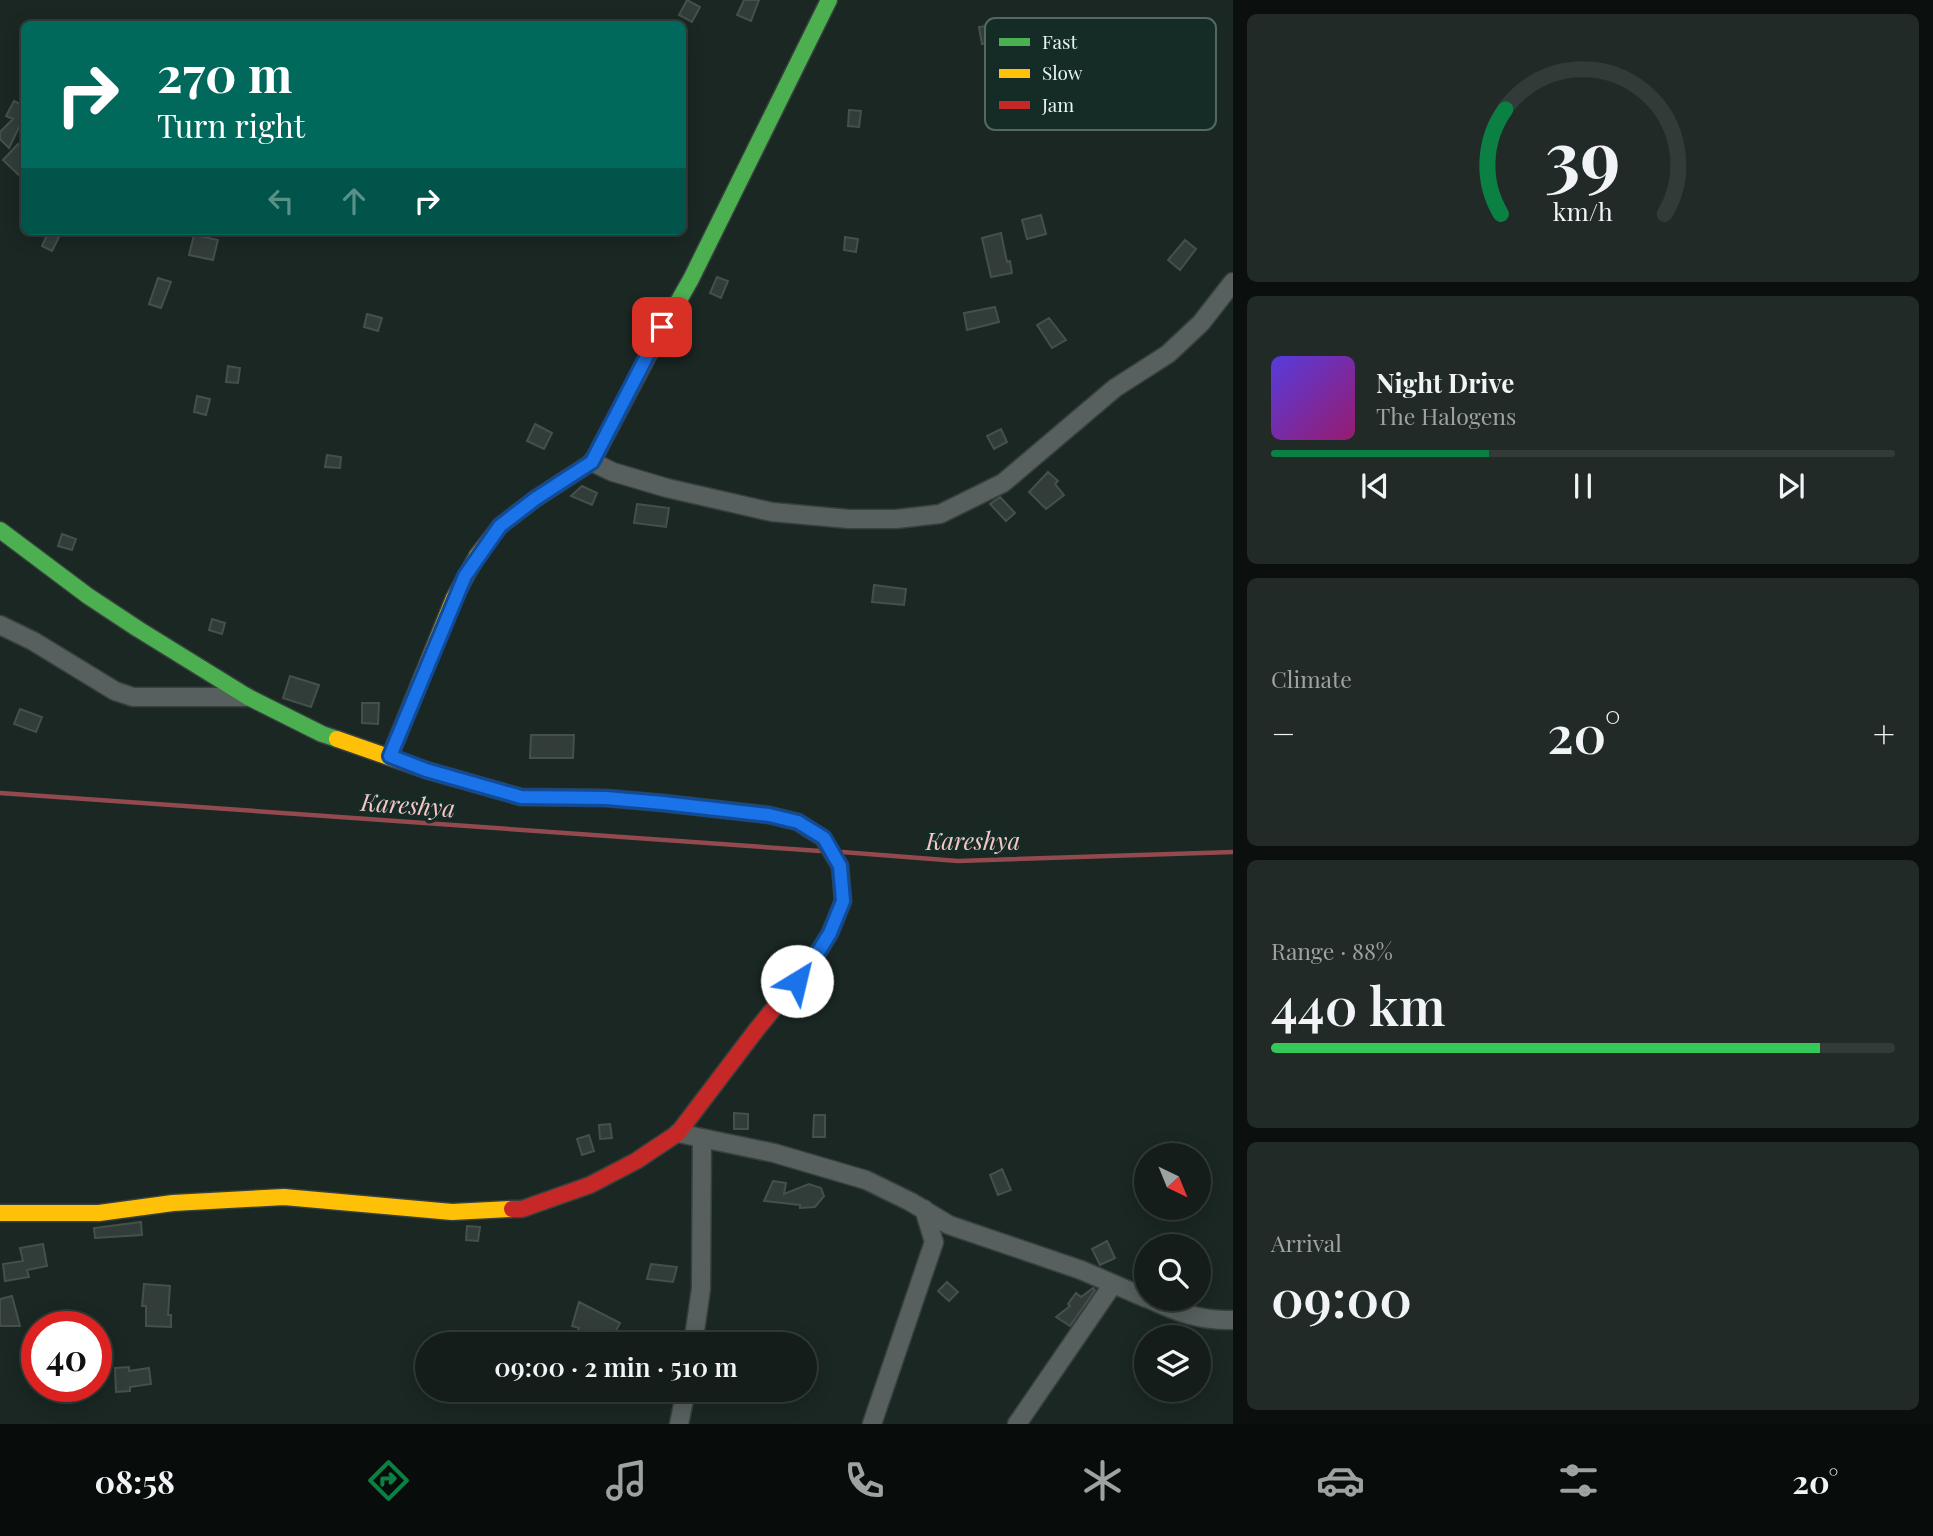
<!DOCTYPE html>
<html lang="en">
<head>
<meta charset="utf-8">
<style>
	:root { --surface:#141d1a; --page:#212a27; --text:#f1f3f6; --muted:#9da2a2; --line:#333b39; --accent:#0b8043 }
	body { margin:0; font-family:"Playfair Display",serif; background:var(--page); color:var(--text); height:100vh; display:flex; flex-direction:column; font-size:26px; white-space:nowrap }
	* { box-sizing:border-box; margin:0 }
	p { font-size:23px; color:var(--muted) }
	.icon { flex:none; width:38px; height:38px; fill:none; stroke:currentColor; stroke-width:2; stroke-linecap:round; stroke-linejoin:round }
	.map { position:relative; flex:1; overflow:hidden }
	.drawer { display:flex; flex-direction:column; gap:14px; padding:14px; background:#0b100e; width:700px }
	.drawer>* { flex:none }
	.top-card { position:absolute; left:21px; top:21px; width:665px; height:214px; border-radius:10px; box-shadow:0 4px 18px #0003,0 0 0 2px var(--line); background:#00695c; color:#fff; overflow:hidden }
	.needle { width:46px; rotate:137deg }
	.fabs { position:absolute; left:1134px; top:1143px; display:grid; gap:14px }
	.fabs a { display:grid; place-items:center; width:77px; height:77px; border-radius:50%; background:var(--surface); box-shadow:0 4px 18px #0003,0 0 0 2px var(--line); font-size:35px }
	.speed { position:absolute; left:21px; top:1311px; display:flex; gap:14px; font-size:35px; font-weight:700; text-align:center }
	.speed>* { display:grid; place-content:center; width:91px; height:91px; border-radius:50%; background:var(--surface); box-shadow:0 4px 18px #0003,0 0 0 2px var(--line); line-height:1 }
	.speed .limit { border:10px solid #d22; background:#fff; color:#111 }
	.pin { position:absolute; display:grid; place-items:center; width:60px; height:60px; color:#fff; margin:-30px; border-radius:14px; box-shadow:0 4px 10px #0006 }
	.me { position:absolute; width:77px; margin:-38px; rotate:36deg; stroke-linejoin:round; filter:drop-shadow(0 0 5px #0008) }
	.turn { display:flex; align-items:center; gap:24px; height:147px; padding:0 21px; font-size:32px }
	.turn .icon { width:91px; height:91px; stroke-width:2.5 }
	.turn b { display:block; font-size:49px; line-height:60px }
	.lanes { display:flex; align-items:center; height:66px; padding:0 21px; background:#0003; justify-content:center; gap:35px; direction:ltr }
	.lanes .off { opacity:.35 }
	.big { font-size:52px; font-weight:600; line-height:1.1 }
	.drawer .widget { flex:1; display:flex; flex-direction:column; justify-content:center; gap:10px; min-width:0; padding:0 24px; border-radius:10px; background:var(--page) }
	.drawer .dial { align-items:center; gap:0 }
	.dial svg { height:182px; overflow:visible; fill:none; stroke:var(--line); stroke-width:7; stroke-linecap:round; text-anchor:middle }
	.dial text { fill:var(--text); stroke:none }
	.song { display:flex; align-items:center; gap:21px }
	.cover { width:84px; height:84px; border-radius:10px; background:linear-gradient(135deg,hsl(250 70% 55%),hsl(320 70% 35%)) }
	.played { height:7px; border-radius:4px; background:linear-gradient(90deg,var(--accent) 35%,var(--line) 35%) }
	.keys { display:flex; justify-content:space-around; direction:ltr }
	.heat { display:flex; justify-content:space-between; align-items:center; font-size:38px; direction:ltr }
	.charge { height:10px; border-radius:5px; background:linear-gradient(90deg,#34c759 88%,var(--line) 0) }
	.trip { position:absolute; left:415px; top:1332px; width:402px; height:70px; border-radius:35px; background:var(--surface); box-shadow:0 4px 18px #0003,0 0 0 2px var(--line); font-weight:600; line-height:70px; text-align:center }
	.dock { display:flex; height:112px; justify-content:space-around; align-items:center; background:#080c0a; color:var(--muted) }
	.dock .icon { width:49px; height:49px }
	.dock .active { color:var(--accent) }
	.dock b { font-size:32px; color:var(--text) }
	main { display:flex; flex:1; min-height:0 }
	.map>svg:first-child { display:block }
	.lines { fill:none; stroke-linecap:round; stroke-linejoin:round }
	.stream { stroke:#924a4e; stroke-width:4.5 }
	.building { fill:#323d39; stroke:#45504d; stroke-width:2 }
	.street-casing { stroke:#37403d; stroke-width:21 }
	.fast-casing { stroke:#37403d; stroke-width:19 }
	.slow-casing { stroke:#37403d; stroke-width:19 }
	.jam-casing { stroke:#37403d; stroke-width:19 }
	.street { stroke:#57605e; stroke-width:18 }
	.fast { stroke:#4caf50; stroke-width:16 }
	.slow { stroke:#ffc107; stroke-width:16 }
	.jam { stroke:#c62828; stroke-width:16 }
	.route-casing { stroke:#114b97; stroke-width:18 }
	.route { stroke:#1a73e8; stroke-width:12 }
	.labels { text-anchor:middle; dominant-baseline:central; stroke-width:7; stroke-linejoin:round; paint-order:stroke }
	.water-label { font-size:24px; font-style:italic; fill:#f6c6c6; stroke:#152c26 }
	.key { fill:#152c26; stroke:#546863; stroke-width:2 }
	.key-label { font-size:19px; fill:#e7f4f0 }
</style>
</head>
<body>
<main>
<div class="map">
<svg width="1233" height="1424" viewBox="0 0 1233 1424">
	<rect width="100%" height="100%" fill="#1a2723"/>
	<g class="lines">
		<path class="stream" d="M0,793l820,58
			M842,852l116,9 275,-9"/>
	</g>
	<path class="building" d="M687,0l13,7 -8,15 -13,-7z
		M744,0h15l-8,21 -14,-6z
		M1016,21l2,17 -36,6 -3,-17z
		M14,101l10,5v11l-15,31 -9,-9v-7l13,-13 -7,-3z
		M849,110l12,1 -2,16 -11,-1z
		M18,144l6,7v29l-21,-20z
		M1041,215l5,19 -19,5 -5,-19z
		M48,233l11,4 -7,14 -10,-5z
		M1001,233l6,29 3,-1 2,12 -21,4 -9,-39z
		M194,235l24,5 -5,20 -24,-5z
		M845,237l13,2 -2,13 -12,-2z
		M1185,240l11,9 -16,21 -12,-10z
		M717,277l11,4 -7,17 -11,-5z
		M158,278l13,4 -10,26 -12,-4z
		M995,307l4,15 -32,8 -3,-17z
		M367,314l15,4 -4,13 -14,-4z
		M1049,318l17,22 -14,8 -15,-23z
		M228,366l12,2 -2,15 -12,-1z
		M197,396l13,3 -4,16 -12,-3z
		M535,424l17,9 -8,16 -17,-8z
		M1001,429l6,13 -13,7 -7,-13z
		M327,455l14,2 -1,11 -15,-1z
		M1048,472l10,9 -3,3 9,11 -18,14 -17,-17z
		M582,486l15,7 -5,12 -21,-9z
		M1000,497l15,16 -9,8 -16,-17z
		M637,504l32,4 -3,19 -32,-4z
		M62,534l14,5 -4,11 -14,-4z
		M874,585l32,4 -2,16 -32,-3z
		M212,619l13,4 -3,11 -13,-4z
		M290,676l29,9 -8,22 -28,-9z
		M362,703h17l-1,21 -16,-1z
		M20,709l22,8 -6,15 -22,-8z
		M531,735h43l-1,23h-43z
		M734,1113l14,1v15h-14z
		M814,1115h11v22h-12z
		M610,1124l2,14 -12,1 -1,-14z
		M589,1135l5,16 -12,4 -5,-16z
		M1002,1169l9,21 -13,5 -8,-20z
		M773,1181l13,2 -2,11 25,-10 12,4 3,8 -9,11 -15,1v-3l-36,-4z
		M141,1222l1,13 -47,3 -1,-10z
		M467,1226l13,1 -2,14 -12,-1z
		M1107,1241l8,17 -15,7 -8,-16z
		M43,1244l4,22 -20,4 2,7 -24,4 -2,-17 20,-3 -3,-13z
		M651,1264l26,3 -4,15 -26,-3z
		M947,1282l11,10 -9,9 -11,-10z
		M144,1284l26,2 -2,29h3v12l-25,-1v-20h-4z
		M1093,1288l2,2 -25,36 -14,-9 14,-11 -2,-2 8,-11 5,4z
		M12,1296l8,30h-20v-27z
		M579,1302l41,21 -11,21h-9l-23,-12 2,-4 -7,-2z
		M129,1367v4l20,-3 2,16 -21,3v4l-14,1 -1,-24z"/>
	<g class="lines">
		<g class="street-casing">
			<path id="street" d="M592,462l21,10 54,16 105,24 77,7h47l44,-5 63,-31 112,-95 53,-34 33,-31 32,-41
				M0,625l33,16 82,50 18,6h114
				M678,1133l96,20 92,27 45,22 38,23 132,45 65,28
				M1147,1298c29,14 53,23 86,22
				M693,1344l8,-55 1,-150
				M679,1424l7,-34
				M872,1424l62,-182 -10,-33
				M1017,1424l96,-140"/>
		</g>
		<g class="fast-casing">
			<path id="fast" d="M657,339l34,-60 138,-279
				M0,530l88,66 50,33 110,68 74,37 15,5"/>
		</g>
		<g class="slow-casing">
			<path id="slow" d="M337,739l89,31 95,27 85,1 57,5 106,12 29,7 9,6
				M390,756l64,-158 23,-42 23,-30 35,-27 57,-37 65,-123
				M0,1213h99l74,-10 111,-6 168,15 60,-3"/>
		</g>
		<g class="jam-casing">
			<path id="jam" d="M512,1209h10l68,-24 46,-24 42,-28 79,-104 55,-67 18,-29 13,-32 -3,-35 -17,-28 -16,-10"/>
		</g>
		<use href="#street" class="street"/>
		<use href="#fast" class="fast"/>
		<use href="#slow" class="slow"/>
		<use href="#jam" class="jam"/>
	</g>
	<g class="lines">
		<g class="route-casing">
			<path id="route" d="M662,327l-70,135 -57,37 -35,27 -35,50 -75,180 36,14 95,27 85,1 57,5 106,12 29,7 26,16 16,28 3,35 -13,32 -18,29 -15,19"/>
		</g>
		<use href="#route" class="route"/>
	</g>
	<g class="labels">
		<g class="water-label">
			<text transform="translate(408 804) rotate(4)">Kareshya</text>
			<text x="973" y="840">Kareshya</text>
		</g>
	</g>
	<rect x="985" y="18" width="231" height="112" rx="10" class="key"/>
	<rect x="999" y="38" width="31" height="8" fill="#4caf50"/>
	<rect x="999" y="69" width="31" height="9" fill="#ffc107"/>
	<rect x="999" y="101" width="31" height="8" fill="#c62828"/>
	<g class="key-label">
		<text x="1042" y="49">Fast</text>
		<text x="1042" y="80">Slow</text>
		<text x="1042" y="112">Jam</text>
	</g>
</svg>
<div class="fabs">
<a><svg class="needle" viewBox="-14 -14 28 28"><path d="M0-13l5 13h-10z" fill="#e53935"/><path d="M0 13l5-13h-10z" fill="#9da2a2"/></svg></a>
<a><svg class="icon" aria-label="search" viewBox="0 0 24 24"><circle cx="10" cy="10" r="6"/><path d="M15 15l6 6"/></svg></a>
<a><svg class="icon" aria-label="layers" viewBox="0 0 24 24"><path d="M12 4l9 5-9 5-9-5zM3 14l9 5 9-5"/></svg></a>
</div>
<div class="speed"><div class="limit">40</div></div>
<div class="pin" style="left:662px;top:327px;background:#d93025"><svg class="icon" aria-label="arrive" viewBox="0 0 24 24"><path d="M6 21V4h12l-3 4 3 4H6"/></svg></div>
<svg class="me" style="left:797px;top:981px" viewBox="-20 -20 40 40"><circle r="19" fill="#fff"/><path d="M0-13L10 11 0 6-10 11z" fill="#1a73e8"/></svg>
<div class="trip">09:00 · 2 min · 510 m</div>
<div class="top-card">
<div class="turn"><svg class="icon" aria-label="right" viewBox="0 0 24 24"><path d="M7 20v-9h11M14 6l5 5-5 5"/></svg><div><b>270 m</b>Turn right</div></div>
<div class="lanes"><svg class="icon off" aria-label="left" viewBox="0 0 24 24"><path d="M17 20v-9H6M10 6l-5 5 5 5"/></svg><svg class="icon off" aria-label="ahead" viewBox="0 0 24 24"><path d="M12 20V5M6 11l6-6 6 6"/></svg><svg class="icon" aria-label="right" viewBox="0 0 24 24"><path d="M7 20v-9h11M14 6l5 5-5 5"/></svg></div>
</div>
</div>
<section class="drawer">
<div class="widget dial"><svg viewBox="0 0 100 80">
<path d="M14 69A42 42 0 1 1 86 69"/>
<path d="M14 69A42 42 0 0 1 16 23" stroke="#0b8043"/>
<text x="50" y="56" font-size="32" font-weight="700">39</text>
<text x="50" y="72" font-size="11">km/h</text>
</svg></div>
<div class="widget">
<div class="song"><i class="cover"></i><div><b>Night Drive</b><p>The Halogens</p></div></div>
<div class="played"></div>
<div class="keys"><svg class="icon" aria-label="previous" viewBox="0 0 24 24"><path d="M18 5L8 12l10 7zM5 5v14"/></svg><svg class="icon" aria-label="pause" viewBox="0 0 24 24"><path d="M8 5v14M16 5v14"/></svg><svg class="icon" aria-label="next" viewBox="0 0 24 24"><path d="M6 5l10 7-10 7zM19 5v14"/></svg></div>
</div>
<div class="widget"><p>Climate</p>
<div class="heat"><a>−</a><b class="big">20°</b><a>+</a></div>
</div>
<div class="widget"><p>Range · 88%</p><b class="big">440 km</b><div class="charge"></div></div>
<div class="widget"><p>Arrival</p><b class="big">09:00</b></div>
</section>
</main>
<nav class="dock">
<b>08:58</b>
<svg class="icon active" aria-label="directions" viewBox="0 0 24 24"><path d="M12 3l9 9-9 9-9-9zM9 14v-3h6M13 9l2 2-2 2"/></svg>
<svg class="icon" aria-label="music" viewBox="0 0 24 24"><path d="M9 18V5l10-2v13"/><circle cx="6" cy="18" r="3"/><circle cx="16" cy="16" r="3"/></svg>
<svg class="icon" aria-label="phone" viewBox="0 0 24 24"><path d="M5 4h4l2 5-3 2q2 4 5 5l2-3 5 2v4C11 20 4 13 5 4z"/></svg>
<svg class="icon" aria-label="climate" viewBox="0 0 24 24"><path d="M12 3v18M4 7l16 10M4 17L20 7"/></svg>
<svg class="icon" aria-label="car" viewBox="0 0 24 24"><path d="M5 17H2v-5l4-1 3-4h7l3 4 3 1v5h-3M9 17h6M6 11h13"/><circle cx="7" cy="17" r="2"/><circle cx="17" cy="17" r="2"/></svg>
<svg class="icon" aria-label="filters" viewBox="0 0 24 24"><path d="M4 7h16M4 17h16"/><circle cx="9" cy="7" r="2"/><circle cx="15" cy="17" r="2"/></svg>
<b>20°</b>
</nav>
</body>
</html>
